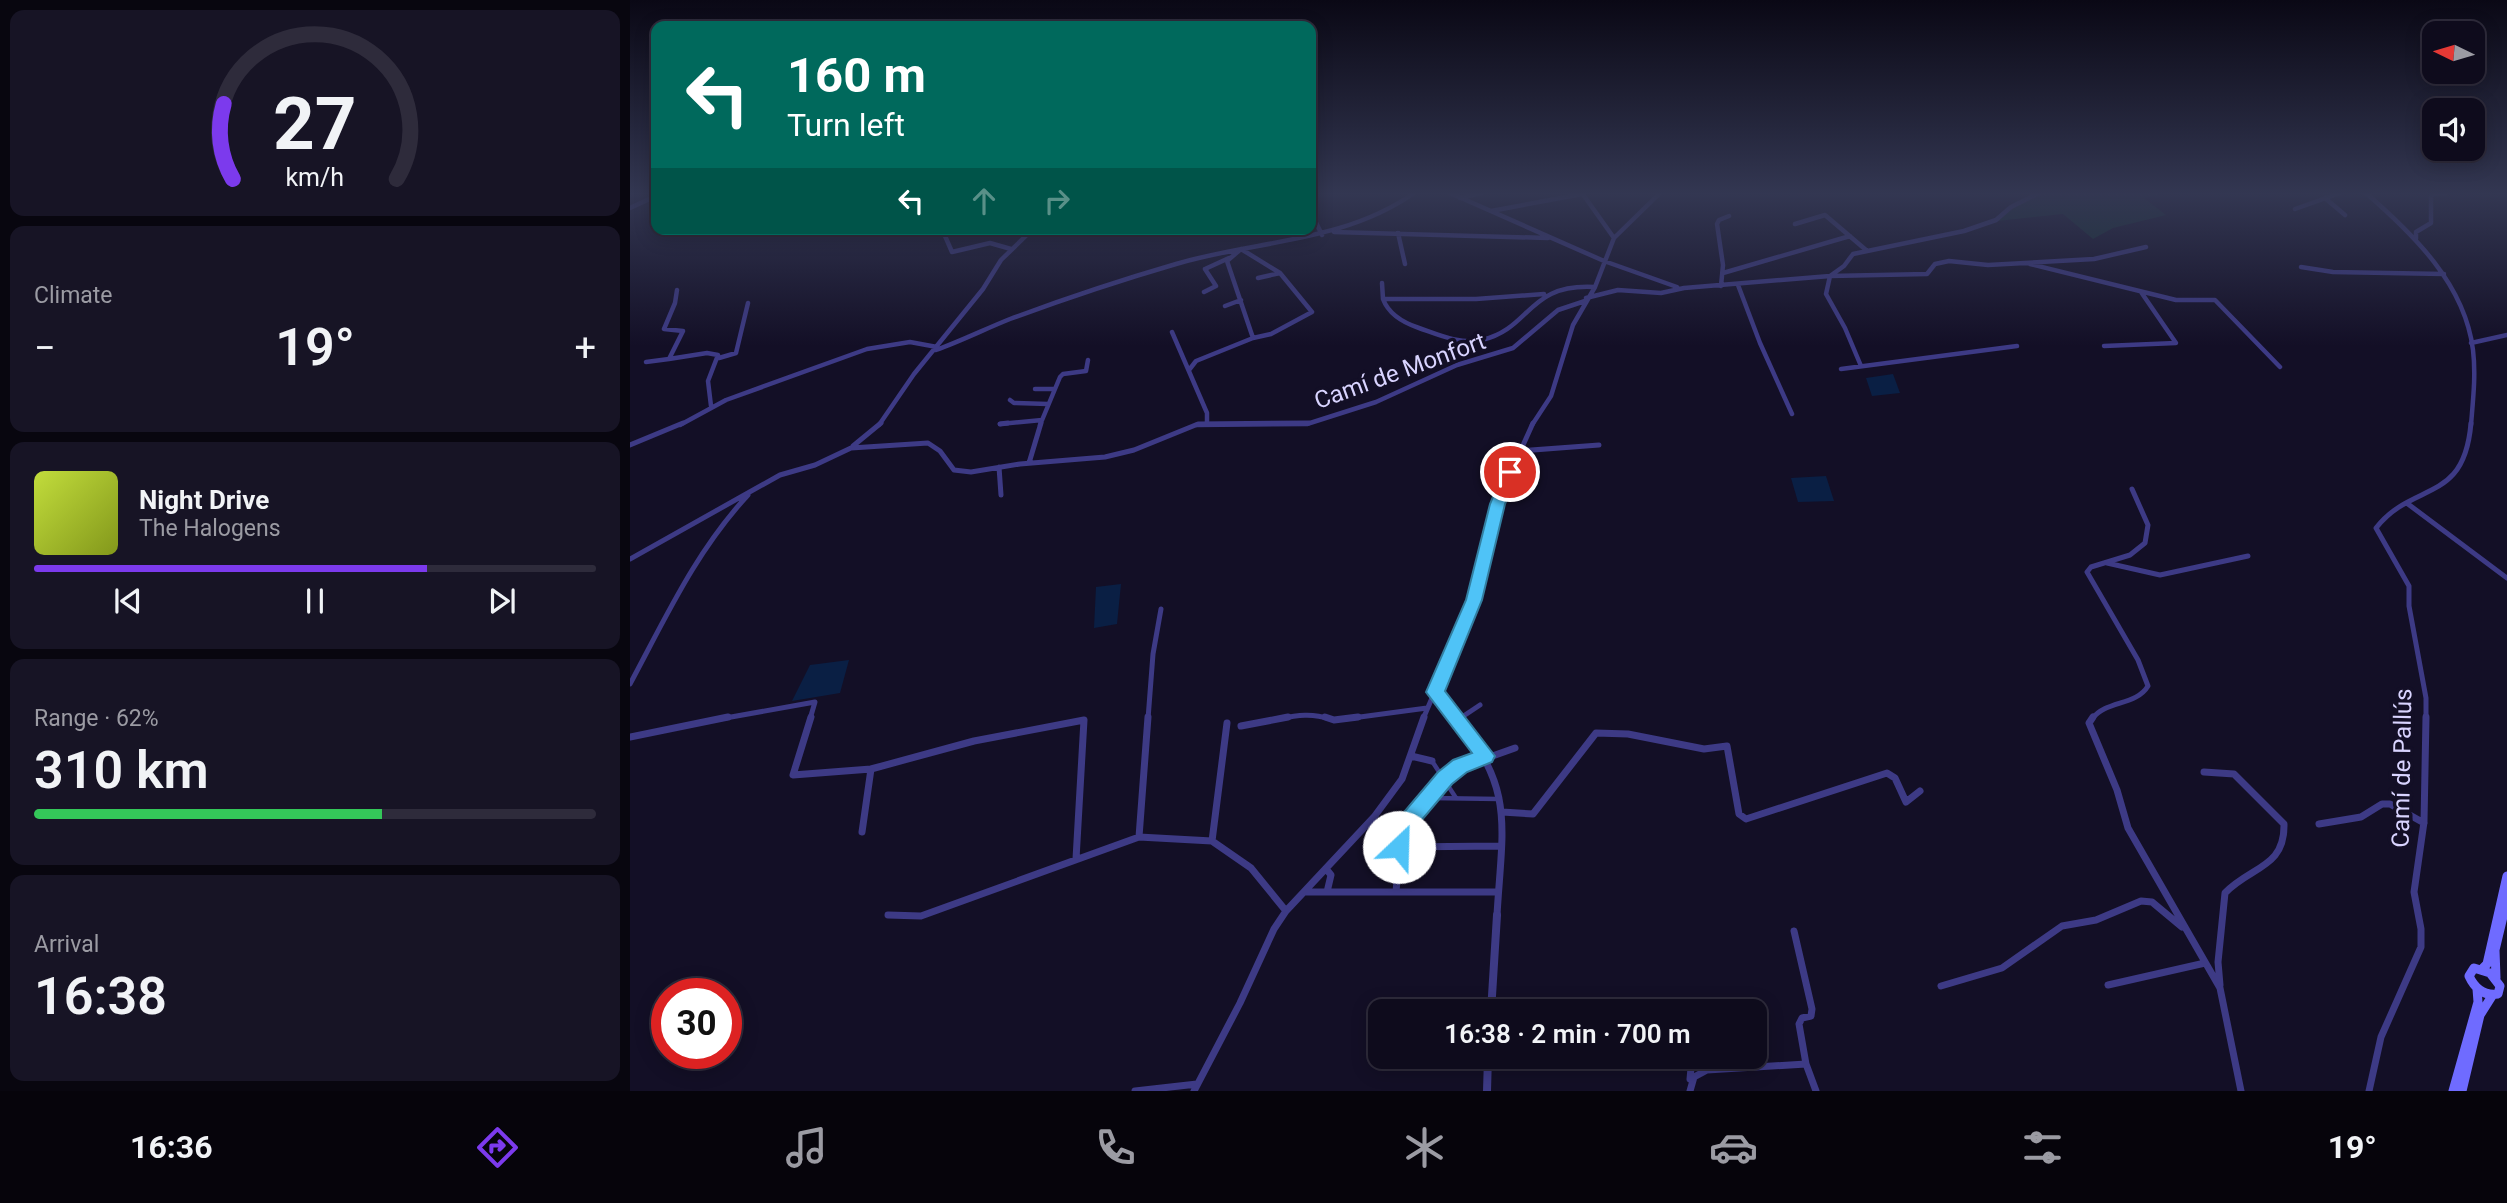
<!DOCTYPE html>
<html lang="en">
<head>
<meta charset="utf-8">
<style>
	:root { --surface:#0e0b1c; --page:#171425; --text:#f1f3f6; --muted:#9b9ba3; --line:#2e2b3b; --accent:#7c3aed }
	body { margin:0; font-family:Roboto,sans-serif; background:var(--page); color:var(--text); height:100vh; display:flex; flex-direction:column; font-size:26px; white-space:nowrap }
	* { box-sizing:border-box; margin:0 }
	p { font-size:23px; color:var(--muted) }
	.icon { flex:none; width:38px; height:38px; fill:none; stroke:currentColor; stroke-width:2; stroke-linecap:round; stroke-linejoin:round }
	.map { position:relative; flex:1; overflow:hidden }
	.side { display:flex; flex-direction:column; gap:10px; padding:10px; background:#08060f; width:630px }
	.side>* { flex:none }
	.guide { position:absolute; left:21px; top:21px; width:665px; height:214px; border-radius:14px; box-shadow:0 4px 18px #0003,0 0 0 2px var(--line); background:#00695c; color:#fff; overflow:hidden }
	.needle { width:46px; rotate:275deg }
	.fabs { position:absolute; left:1792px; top:21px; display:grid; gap:14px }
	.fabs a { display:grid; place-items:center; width:63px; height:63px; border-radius:14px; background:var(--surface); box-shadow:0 4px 18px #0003,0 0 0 2px var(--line); font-size:35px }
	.speed { position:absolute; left:21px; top:978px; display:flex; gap:14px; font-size:35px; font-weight:700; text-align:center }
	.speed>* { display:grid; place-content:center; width:91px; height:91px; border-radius:50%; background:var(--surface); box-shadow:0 4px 18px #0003,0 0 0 2px var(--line); line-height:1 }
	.speed .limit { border:10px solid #d22; background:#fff; color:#111 }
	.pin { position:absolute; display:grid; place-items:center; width:60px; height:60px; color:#fff; margin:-30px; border:4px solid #fff; border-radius:50%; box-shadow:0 2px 7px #0007 }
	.me { position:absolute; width:77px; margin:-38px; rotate:24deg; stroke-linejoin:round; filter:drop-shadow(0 0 5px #0008) }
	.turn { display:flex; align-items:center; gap:24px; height:147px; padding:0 21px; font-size:32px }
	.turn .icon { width:91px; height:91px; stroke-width:2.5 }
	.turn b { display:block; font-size:49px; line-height:60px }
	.lanes { display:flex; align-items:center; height:66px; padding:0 21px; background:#0003; justify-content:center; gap:35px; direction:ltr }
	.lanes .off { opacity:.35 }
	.big { font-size:52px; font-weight:600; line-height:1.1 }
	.side .widget { flex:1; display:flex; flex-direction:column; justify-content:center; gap:10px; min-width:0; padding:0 24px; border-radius:14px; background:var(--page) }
	.side .dial { align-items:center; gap:0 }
	.dial svg { height:182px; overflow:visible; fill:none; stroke:var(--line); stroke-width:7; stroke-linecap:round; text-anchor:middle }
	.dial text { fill:var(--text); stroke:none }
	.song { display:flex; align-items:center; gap:21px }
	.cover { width:84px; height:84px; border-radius:10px; background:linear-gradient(135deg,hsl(70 70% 55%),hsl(70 70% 35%)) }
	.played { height:7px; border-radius:4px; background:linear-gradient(90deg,var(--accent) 70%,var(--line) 70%) }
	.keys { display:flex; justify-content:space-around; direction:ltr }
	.heat { display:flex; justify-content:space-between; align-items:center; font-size:38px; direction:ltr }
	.charge { height:10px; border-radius:5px; background:linear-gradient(90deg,#34c759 62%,var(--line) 0) }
	.trip { position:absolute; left:738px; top:999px; width:399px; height:70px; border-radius:14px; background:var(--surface); box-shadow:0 4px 18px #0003,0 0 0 2px var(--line); font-weight:600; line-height:70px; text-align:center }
	.dock { display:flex; height:112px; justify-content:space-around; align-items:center; background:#06040b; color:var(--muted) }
	.dock .icon { width:49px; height:49px }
	.dock .current { color:var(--accent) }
	.dock b { font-size:32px; color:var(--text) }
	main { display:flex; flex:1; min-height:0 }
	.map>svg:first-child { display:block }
	.green { fill:#12302f }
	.water { fill:#0a1f44 }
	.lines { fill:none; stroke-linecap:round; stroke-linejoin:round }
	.pedestrian { stroke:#3d3a85; stroke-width:4.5 }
	.minor-far2 { stroke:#3d3a85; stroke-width:4.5 }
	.minor-far1 { stroke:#3d3a85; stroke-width:5 }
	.minor { stroke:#3d3a85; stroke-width:7 }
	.tertiary { stroke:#3d3a85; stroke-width:8 }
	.secondary { stroke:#6f6bff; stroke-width:9 }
	.route { fill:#4fc3f7; stroke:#337fa1; stroke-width:2 }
	.labels { text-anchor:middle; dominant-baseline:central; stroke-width:7; stroke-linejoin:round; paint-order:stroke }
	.street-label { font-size:24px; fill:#d9d4ff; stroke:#130f26 }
</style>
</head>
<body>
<main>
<section class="side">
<div class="widget dial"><svg viewBox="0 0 100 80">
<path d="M14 69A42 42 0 1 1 86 69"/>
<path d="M14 69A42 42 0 0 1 10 36" stroke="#7c3aed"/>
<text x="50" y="56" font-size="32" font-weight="700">27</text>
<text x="50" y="72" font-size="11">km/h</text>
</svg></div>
<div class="widget"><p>Climate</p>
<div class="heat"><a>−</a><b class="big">19°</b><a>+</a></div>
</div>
<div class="widget">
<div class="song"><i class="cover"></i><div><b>Night Drive</b><p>The Halogens</p></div></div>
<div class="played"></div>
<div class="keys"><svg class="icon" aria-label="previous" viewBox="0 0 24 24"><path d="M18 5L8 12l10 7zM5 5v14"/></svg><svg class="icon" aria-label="pause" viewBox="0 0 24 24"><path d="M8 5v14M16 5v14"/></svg><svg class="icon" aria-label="next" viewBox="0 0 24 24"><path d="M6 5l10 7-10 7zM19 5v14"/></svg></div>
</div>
<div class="widget"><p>Range · 62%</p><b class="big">310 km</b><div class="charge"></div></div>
<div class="widget"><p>Arrival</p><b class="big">16:38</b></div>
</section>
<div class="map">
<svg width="1877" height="1091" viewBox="0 0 1877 1091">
	<rect width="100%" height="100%" fill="#130f26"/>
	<path class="green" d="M1414,193h113l1,2 -14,3 22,17 -53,13 -20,11 -30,-25 -66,7 16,-13z"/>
	<path class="water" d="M1263,374l7,19 -28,3 -6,-18z
		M1196,476l8,25 -36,1 -7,-24z
		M491,584l-4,40 -23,4 2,-41z
		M219,660l-9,33 -48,8 18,-36z"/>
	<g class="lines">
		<path class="pedestrian" d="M802,761l24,37
			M800,798l69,1
			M737,847h32"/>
		<path class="minor-far2" d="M820,193l154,68 73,26
			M952,193l32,45
			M1736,193c47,41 99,91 107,157 3,25 0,50 -2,75
			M1804,194l12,-1
			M830,198l21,-5
			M1695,198l20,17
			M0,208l26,-12
			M1665,209l45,-16
			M861,211l91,-17
			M681,212l11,23
			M1165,224l30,-9 41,35
			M312,229l10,23 38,-9 21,6
			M704,232l214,6
			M768,233l7,31
			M1786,239v-7l15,-9v-27l3,-2
			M611,249l39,24 32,39 -41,22 -18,4 -26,-77z
			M1400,264l146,36h39l65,67
			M1671,267l32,5 111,2
			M1093,273l127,-37
			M628,278l22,-5
			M752,283l1,16h93l68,-5
			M1108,285l22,58 32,71
			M1091,286l2,-21 -6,-41 2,-4 10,-4
			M47,290l-2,13 -11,26 19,2 -14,28 38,-6 11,2 -10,26 3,25
			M574,292l12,-6 -11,-17 24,-11
			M956,298l32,-8 43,3 23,-5 146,-12 14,-10 9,-12 111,-23 32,-11 15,-13 28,-14
			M753,299c6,16 21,24 36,29 20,7 42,17 63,12 50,-12 45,-57 113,-53
			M595,306l16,-6
			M542,332l35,81v9
			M1841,343l36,-8
			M1474,346l72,-3 -35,-51
			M306,350c25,-9 49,-21 74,-31 54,-20 111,-39 166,-55 80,-24 167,-21 238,-71
			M89,358l17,-5 12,-50
			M16,362l23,-3
			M1231,366l-16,-38 -19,-34 4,-18 97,-2 8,-10 14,-3 39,4 106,-6 52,-12
			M1211,369l176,-23
			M559,370l7,-9 57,-23
			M405,389h19
			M380,400l4,3 34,1
			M370,424l42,-4
			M50,425l46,-25 141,-51 43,-7 27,5
			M249,425l35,-51 69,-85 18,-29 32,-31
			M410,425l20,-48 3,-3 23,-3 2,-11
			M566,425l111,-1 69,-22 81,-37 56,-17 45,-38 27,-9
			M902,425l19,-29 22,-71 22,-38 19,-49 46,-45"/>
		<path class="minor-far1" d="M370,424l8,-1
			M0,445l53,-22
			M223,446l28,-23
			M889,451l80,-6
			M399,463l12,-40
			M369,467l2,28
			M1778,504l99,74
			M0,559l150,-84 35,-10 36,-17 77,-5 12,8 14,19 17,2 49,-8 85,-7 29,-7 64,-26 111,-1
			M1477,563l53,12 88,-19
			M0,684c36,-67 66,-133 118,-189
			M805,692l21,27
			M90,719l95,-17 -5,17
			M518,719l5,-65 8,-45
			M649,719c19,-4 33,-6 51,0
			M715,719l82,-11
			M793,719l51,-119 27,-106 32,-71
			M829,719l21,-14
			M1462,719c14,-19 44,-13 56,-33l-10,-26 -51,-88 4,-5 39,-12 15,-12 3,-18 -16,-36
			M1796,719v-21l-17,-92v-20l-33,-58c38,-48 88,-23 95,-105"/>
		<path class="minor" d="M181,717l-18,58 78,-6 -9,63
			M695,717l9,3 24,-3
			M825,717c61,71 47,111 42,198
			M1463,717l-4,6 28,67 11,38 92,160 21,103
			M825,721l6,-4
			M611,726l47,-9
			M0,737l98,-20
			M781,756l21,5
			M241,769l103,-28 110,-21 -8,139
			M1574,772l30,2 50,50c1,44 -33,42 -59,69l-7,69 2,23
			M872,812l31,2 63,-81 32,1 76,15 23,-3 12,68 7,5 141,-46 8,5 11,24 14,-11
			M1689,824l42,-7 21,-13h8l34,19
			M509,837l9,-120
			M582,841l15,-118
			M769,847l101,-1
			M697,870l4,5 -4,17
			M675,892h193
			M766,892l5,-61 52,-61 62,-22
			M258,915l33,1 218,-79 73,4 39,27 35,43
			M1478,985l97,-22
			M1311,986l61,-18 60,-42 34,-6 45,-19 11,1 30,25
			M1176,1064l10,27
			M1060,1079l2,-22
			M505,1091l62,-7
			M564,1091l46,-88 34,-74 12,-18 88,-94 28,-38 22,-62
			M1060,1091l4,-14 13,-7 99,-6 -7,-40 3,-6 9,-2 1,-7 -18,-78
			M1739,1091l12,-54 40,-90v-18l-7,-37 10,-70 2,-105"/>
		<path class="tertiary" d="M861,1012l6,-97
			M857,1091l1,-34"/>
		<path class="secondary" d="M1844,968l16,5 10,13 -2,8c-14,2 -23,-5 -29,-18z
			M1852,969l5,-5 20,-88
			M1866,978l-1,-28 12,-50
			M1823,1091l25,-89 -1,-13
			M1832,1091l18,-76 12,-19"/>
	</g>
	<linearGradient id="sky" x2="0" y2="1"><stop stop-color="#0a0815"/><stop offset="0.56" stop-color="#333752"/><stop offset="1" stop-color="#333752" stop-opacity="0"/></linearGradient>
	<rect width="1877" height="346" fill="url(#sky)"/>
	<path class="route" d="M880,466l8,6 -13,32 -23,96 -37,91 50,65 -3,6 -25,10 -15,12 -42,50 -4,20 -7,3 -7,-3 -3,-7 5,-23 44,-52 15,-12 19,-7 -46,-61 40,-92 24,-96 13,-32z"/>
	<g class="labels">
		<g class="street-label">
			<text transform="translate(770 371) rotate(-20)">Camí de Monfort</text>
			<text transform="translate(1772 768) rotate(-89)">Camí de Pallús</text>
		</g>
	</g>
</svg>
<div class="fabs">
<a><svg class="needle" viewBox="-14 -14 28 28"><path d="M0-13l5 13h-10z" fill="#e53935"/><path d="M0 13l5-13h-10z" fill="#9b9ba3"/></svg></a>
<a><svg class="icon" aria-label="sound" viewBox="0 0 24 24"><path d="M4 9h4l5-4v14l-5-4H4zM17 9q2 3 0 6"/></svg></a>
</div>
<div class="speed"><div class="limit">30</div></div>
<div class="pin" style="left:880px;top:472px;background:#d93025"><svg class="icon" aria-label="arrive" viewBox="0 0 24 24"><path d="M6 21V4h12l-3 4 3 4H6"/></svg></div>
<svg class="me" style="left:769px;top:847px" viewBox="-20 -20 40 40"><circle r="19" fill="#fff"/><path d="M0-13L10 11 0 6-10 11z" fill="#4fc3f7"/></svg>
<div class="trip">16:38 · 2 min · 700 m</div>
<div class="guide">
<div class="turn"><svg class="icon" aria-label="left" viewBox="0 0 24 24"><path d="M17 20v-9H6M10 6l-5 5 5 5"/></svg><div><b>160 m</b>Turn left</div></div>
<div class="lanes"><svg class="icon" aria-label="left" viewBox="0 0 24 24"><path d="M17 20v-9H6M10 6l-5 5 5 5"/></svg><svg class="icon off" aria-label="ahead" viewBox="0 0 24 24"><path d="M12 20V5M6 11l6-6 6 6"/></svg><svg class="icon off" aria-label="right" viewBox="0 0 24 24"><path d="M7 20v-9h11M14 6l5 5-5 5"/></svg></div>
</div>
</div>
</main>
<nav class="dock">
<b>16:36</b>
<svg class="icon current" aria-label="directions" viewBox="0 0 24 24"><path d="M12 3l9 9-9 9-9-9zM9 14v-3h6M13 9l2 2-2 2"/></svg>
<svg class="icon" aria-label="music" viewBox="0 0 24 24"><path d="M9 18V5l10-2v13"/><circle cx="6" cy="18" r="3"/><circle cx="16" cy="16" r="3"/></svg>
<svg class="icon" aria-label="phone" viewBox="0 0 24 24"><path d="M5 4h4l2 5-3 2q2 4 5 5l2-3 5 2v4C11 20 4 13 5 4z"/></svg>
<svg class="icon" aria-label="climate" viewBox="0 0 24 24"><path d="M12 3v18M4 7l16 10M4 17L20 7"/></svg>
<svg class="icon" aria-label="car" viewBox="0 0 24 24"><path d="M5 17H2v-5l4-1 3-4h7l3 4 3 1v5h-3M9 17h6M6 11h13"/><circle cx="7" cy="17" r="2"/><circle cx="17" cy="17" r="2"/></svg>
<svg class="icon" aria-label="filters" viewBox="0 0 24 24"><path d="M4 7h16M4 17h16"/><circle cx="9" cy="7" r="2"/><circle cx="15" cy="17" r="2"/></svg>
<b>19°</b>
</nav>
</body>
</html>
